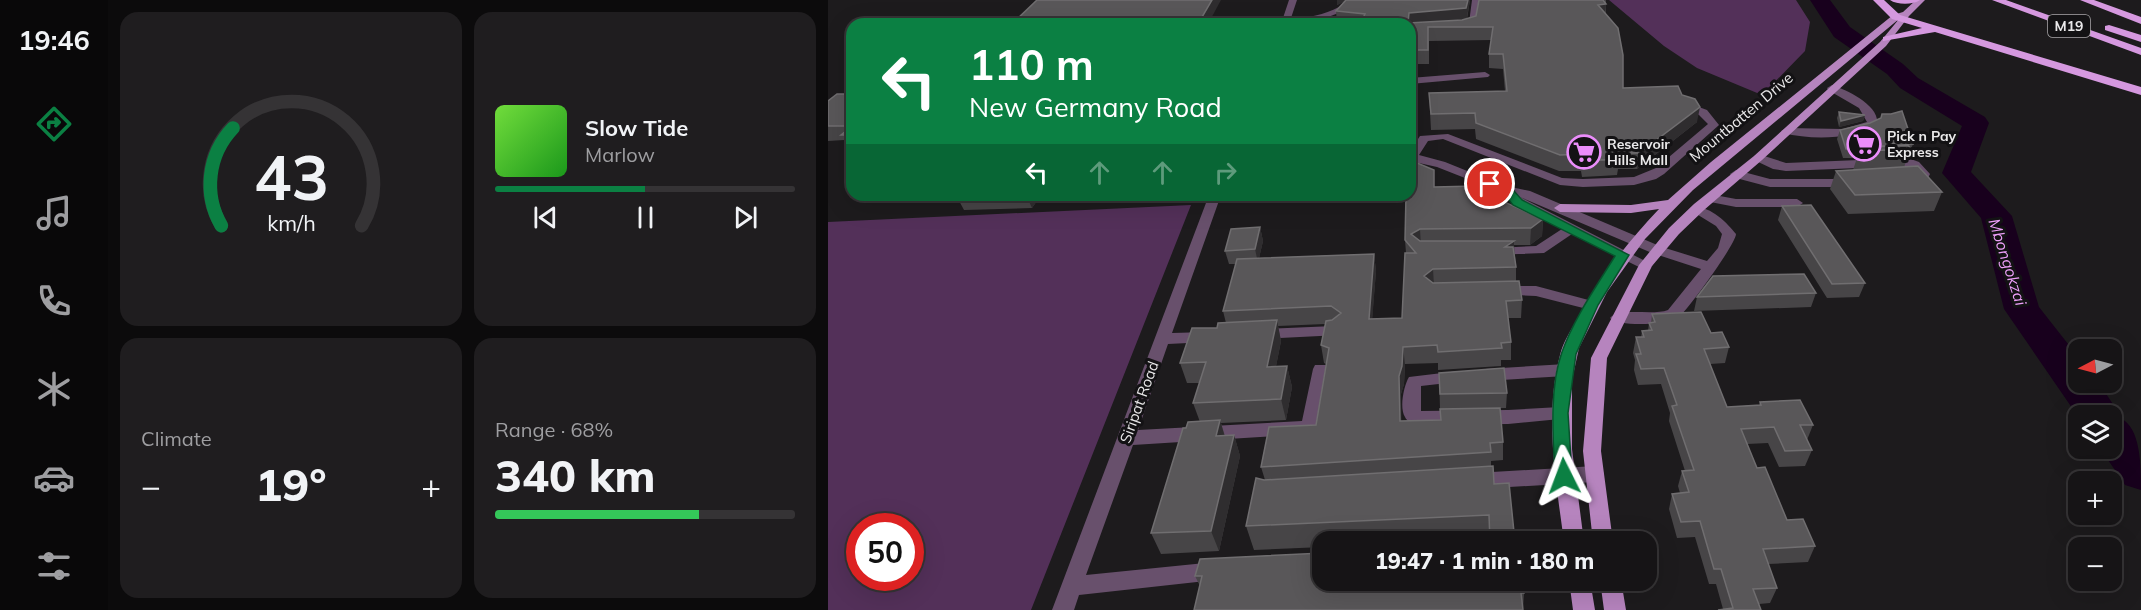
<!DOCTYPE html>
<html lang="en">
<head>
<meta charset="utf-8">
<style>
	:root { --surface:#161416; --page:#1f1d1f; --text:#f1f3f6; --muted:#9e9ea1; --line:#353335; --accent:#0b8043 }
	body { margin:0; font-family:Mulish,sans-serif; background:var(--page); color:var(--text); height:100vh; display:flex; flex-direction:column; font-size:22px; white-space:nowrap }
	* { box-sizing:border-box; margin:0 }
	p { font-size:20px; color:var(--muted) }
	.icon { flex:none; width:33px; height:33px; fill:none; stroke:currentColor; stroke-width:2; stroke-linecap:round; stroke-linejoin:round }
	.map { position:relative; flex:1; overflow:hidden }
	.details { display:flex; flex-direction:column; gap:12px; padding:12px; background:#0c0b0c; width:720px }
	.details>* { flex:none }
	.guide { position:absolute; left:18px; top:18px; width:570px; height:183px; border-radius:18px; box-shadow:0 6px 24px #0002,0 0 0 2px var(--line); background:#0b8043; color:#fff; overflow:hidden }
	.needle { width:39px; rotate:264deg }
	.fabs { position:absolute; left:1240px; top:339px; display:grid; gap:12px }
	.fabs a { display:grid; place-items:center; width:54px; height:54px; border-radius:12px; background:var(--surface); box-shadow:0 6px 24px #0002,0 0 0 2px var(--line); font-size:30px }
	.speed { position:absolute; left:18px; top:513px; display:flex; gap:12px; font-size:30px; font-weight:700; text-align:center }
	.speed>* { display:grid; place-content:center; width:78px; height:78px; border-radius:50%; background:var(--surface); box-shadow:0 6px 24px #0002,0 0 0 2px var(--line); line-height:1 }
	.speed .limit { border:9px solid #d22; background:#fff; color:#111 }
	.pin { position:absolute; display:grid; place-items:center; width:51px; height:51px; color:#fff; margin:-26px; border:3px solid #fff; border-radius:50%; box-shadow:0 2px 6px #0007 }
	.me { position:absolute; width:66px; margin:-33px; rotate:357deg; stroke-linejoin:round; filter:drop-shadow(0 0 4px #0008) }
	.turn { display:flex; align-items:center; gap:21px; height:126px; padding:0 24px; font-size:27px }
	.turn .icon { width:78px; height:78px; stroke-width:2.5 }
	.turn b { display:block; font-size:42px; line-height:51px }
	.lanes { display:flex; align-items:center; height:57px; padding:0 24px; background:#0003; justify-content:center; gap:30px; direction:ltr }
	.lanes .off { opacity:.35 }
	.big { font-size:45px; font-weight:800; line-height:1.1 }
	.details .tile { flex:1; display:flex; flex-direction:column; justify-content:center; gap:9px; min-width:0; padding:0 21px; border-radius:18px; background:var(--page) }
	.details .dial { align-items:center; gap:0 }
	.dial svg { height:156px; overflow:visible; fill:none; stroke:var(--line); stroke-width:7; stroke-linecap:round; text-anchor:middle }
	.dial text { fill:var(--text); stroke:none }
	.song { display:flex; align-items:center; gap:18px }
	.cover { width:72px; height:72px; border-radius:9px; background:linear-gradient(135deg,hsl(100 70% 55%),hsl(120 70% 35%)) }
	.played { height:6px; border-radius:3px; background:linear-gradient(90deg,var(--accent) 50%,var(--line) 50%) }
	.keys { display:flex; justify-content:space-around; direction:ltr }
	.heat { display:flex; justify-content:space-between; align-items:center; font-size:33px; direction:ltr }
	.charge { height:9px; border-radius:4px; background:linear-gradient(90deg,#34c759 68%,var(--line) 0) }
	.details .tiles { flex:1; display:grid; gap:12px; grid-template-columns:repeat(2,1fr) }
	.trip { position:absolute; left:484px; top:531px; width:345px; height:60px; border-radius:18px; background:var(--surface); box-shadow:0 6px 24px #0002,0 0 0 2px var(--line); font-weight:800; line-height:60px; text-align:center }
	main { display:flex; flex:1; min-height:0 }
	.menu { display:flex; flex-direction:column; width:108px; justify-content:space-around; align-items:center; background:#090809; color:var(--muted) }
	.menu .icon { width:42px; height:42px }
	.menu .active { color:var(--accent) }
	.menu b { font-size:27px; color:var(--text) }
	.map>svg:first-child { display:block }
	.green { fill:#533059; fill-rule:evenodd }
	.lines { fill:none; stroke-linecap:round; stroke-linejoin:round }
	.river { fill:#18001d; fill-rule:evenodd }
	.minor { fill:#68506c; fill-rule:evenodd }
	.major { fill:#b684be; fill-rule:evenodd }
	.highway { fill:#d598df; fill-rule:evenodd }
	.wall { fill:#474547 }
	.shaded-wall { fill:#2f2d2f }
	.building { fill:#595759; stroke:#706e70; stroke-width:1.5 }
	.route { fill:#0b8043; stroke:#07532c; stroke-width:1.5 }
	.labels { text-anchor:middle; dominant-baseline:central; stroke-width:6; stroke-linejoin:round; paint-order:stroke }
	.shield { fill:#131214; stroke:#aaa8aa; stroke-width:1.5 }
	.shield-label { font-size:14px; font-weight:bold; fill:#eae9ea }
	.far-poi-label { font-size:14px; font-weight:bold; fill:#eae9ea; stroke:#131214; text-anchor:start }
	.street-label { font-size:15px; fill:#eae9ea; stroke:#131214 }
	.water-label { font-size:16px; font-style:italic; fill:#ec9ef8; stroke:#131214 }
</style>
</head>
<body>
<main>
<nav class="menu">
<b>19:46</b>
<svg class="icon active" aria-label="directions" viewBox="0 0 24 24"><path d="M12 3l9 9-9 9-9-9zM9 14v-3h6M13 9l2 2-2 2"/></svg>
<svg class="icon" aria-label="music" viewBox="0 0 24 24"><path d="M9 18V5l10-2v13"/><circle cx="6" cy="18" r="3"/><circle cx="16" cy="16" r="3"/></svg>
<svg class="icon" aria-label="phone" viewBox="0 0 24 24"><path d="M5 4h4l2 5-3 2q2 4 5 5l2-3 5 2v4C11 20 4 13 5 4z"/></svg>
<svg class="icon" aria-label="climate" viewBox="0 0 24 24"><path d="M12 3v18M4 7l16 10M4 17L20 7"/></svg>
<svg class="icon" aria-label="car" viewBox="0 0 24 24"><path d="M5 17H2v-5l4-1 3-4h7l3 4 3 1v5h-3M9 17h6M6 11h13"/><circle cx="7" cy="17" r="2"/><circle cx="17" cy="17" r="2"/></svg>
<svg class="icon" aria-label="filters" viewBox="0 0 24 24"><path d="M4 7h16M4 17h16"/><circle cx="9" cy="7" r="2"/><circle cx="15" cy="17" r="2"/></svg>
</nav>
<section class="details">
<div class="tiles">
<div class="tile dial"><svg viewBox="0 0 100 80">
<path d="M14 69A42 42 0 1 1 86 69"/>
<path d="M14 69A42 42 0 0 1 20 19" stroke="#0b8043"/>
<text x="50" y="56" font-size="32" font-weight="700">43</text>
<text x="50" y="72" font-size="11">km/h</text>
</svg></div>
<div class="tile">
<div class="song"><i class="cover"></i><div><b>Slow Tide</b><p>Marlow</p></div></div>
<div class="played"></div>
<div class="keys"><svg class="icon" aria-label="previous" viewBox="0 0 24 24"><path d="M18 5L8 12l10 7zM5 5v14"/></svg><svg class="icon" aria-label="pause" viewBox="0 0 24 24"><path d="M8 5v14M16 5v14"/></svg><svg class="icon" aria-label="next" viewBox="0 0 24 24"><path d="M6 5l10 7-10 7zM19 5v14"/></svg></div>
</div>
<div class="tile"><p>Climate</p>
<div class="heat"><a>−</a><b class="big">19°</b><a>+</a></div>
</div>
<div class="tile"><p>Range · 68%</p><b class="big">340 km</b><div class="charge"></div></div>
</div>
</section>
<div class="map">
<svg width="1313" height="610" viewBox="0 0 1313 610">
	<rect width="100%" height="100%" fill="#1d1b1d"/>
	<path class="green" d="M781,0h187l14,22 -5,29 -43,44 -65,-27 -33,-22z
		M363,205l-160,405h-203v-388zM32,526h50v52h-50z"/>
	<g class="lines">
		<path class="river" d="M982,0h20l20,27 53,37 15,14 67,39 4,6 -18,49 41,44 27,91 40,51v24h19l23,34 -1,2c21,9 21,48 21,72l-16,-5 -25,-37h12v-32h-33v2l-75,-109 -23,-91 -39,-45 20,-47 -62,-38 -13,-14 -53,-37z"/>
		<path class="minor" d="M461,0h8l-6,18c17,0 33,-3 48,-11 8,-5 9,-7 18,-7l-11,10 -28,11 5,3h-42z
			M644,0h8l-3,24 -10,7h-6v-4l8,-4z
			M657,72l5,3 -2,2 -78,7v-6z
			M1004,85c15,5 49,21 45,40 -27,15 -65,15 -94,8l-2,-2 6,-3 56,1 24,-7 -8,-14 -31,-18 -1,-2z
			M860,103l19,7 12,15 -55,49 -8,5 -22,6 -51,2 -23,-2 -117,-46 -15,2 -9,14 26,7 57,23 28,6 132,56 45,14 11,-13 4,-14 -6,-8 -26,-16 1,-3c17,-3 36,15 45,27 0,10 -49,77 -58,84 -10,7 -61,9 -68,0 9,-11 43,-2 58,-8l33,-41 -49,-16 -132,-56 133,68 -7,4 -5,-1 -69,-34 -28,19 -53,2 -2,-3 7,-4 40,-2 26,-17 -48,-24 -11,-12 -66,-26 -27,-6v-10l10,-15 28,-2 114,44 21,1 51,-2 22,-9 52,-44 -9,-9 -15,-7 -1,-2z
			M930,154l28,9 122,-5 11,4 11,12 -3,6 -10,3 -6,-4 7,-4 -12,-9 -120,5 -13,-2 -19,-9v-4z
			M908,170l34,9h82l6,4 -6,4h-82l-38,-10 -2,-3z
			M881,194l27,5h61l6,4 -6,4h-61l-31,-6 -2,-3z
			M381,195h12l-49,138 36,-1 6,1 2,4 -2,4 -6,1 -40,2 -30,86 164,-9 11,-52 2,-4h12l2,4c-3,18 -1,58 -22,65l-174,11 -47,130 129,-13 7,2 3,7 -3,7 -7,2 -136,15 -5,15h-22z
			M672,286h36l60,16 3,3 -8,5 -55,-14 -41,-2 -2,-3 2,-3z
			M506,326l6,1 2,4 -2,4 -78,4 -6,-1 -2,-4 2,-4 6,-1z
			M738,364l6,2 2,4 -2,4 -6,2 -81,5 -6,-2 -2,-4 2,-4 6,-2z
			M631,371l6,2 2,4 -2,4 -44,5v25l87,-1 52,-3 6,1 3,5 -3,5 -6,1 -52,5 -90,1c-5,-2 -11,-3 -13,-8 -6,-9 -1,-32 4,-40z
			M767,466l7,3 2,5 -2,5 -7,3 -120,7 -7,-3 -2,-5 2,-5 7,-3z"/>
		<path class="major" d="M1088,0h9l-16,16 -23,30 -124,114 -58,50 -25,24 -27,32 -45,92 -6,93 12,91h-20l-10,-91 8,-93 48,-93 30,-37 25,-24 60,-48 126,-114 19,-23 -206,171 -48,49 -38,53 -28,56 -7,32v69l12,93h-20c-8,-61 -20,-126 -4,-187 3,-13 11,-25 18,-37 22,-41 49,-75 81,-109l-28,4 -71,-1 -6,-4 6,-4 71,1 37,-5 43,-38 182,-147 10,-3z
			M741,580h21l5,30h-22z
			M772,580h21l5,30h-22z"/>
		<path class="highway" d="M1045,0h11l16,15 241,72v8l-206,-63 -52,9v-4l39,-9 -30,-9z
			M1062,0h30c-7,5 -23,5 -30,0z
			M1164,0h14l135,48v7z
			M1252,0h14l47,17v7z
			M1281,25l32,10v7l-36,-12v-4z"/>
	</g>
	<path class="wall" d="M509,0h133l-3,19 139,-19v14l17,74 74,34 -60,47h-19l-1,6 -16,1 -19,1 -1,-6h-22l-83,-32 -1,-10 -44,1 -2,-37 76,-2 -2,-22 -14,-1v-14l2,-14 -62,1v23h-11v6h-8v-46h-73l-1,-13 9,-10 -8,4z
		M24,94v56h-3l-5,-10 -16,1v-40z
		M1011,112l26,3 -2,6 -24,6 -2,-9z
		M1053,118l32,26 -9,23 38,25 -8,19 -86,3 -18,-25 6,-18 17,-1 4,-12h-14l-6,-19 3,-9 30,-7z
		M606,187l43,3 66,29 -1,17 -12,9h-16l2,22v14l6,19 -1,18h-13l3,24v18h-10v6l-63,4v-7l-33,1 -1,20 -3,10v27l102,21v18l-12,1v6l3,17 21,58h-26v-3l-46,3h-120v5l-69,3 -8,-24 19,-46 -4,-13 55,-42 10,-61 -2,-1 -3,-18 4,-21 -47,2 3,15 -5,25h11l5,21 -6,33 -65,3 4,13 9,-1 6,21 -21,95 -58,3 -10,-21 35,-105 14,-6 -7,-19 7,-20h-13l-7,-20 37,-35 9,-5 -3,-12 13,-47h-7l-4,-13 35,-24 3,14 -4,17 115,-4 2,17 -4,48 30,-1 4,-65 -1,-13z
		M131,195h82l-9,13 -68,2 -7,-13z
		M954,206l83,77 -6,14 -32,1 -49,-78z
		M988,293l-5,14 -117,4 3,-14z
		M824,314l59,19 18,14 -4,16 -15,1 17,43 32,-2 1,-3 53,23 -6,15 5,10 -7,16 -26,1 -11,-24 -21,1 10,24 30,52 28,26 -7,16 -40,2 9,24 -7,15 -11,1 2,6 -38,-1 -7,-25h-7l-14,-47 -18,1 -8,-29 3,-15 8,-1 -2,-7 4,-15h3l-16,-50 1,-8 -9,-29 -23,1 -4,-15 1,-10 -2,-7 3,-16h5l1,-6h6l1,-8h2z
		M611,373l68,20 -1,15 -66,1z
		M495,553l201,40 -1,17 -323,-24 -5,-10z"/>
	<path class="shaded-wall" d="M384,0h9l-13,24h-10z
		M509,0h11l-11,5z
		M640,0h2l-4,22 -58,2 1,-11z
		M778,4l-1,14 -7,-13z
		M872,107l-3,15 -60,47 2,-16z
		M1037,115l-2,6 -24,6 2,-6z
		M198,195h15l-9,13z
		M715,219l-1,17 -12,9 1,-17z
		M432,227l3,14 -5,22 -3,-14z
		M592,229l1,17 -10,-12z
		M686,241v16l-9,-10z
		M546,254l2,17 -5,65 -2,-17z
		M605,269l1,17 -10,-10z
		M449,320l4,21 -9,46 -5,-20z
		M575,347l2,17 -1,20 -3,10 1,45 -2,-18 -1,-45z
		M459,366l5,21 -6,33 -5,-21z
		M392,420l6,21 -10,-5z
		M406,435l6,21 -21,95 -8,-20z"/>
	<path class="building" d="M209,0h175l-14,24h-186z
		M518,0h122l-2,8 -57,5 -1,10 54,-3 14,-4 3,-16h124l3,4 -8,1 20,23 5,27v33l55,-2 4,9 13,4 5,8 -61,46h-22l2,6 -16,1h-20l-1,-6 -22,1 -84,-32 -1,-10 -44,1 -2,-21 78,-2 -4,-37h-14l4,-27h-65v23h-11v6h-7v-32h-50l5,-10 -29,-3z
		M9,94h15v41h-11l11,-9h-24v-25z
		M1074,111l11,33 -25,-1 2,3 -30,1v2h-14l-6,-19 30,-7 11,-5 1,-4h9z
		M1011,112l26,3 -24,6z
		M1080,145l3,4 -47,2 -4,-4z
		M582,160l24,10v17l42,-1 1,4 66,29 -12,9 -111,1 -9,5 9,7h94l-9,6h8l3,20 -83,2 -9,7 9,7 86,-2 3,19 -16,1 5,41 -10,1 1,5 -64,4 -1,-7 -34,2 -1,19 -3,10 1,45 41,-1 -1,-11 60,-1 3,34 -13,1 1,9 -230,15 8,-40 47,-2 13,-77 -8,-3 5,-24 6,-1 9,-7 -10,-7 -108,5 14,-52 137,-5 -5,65 33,-1 3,-65h11l-11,-13 1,-45h4z
		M1090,166l24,26 -87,3 -19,-24z
		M131,195h57l-59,2z
		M983,205l54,78 -33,1 -50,-78z
		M432,227l-5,22 -30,2 6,-22z
		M976,274l12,19 -119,4 16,-21z
		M873,312l10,21 11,-1 7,15 -25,2 23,58 34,-2 -1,-3 40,-2 13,25h-13l12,25 -27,1 -11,-24 -33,2 16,39 8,-1 22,53 16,-1 12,27 -52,3 14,39 -24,1 8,21h-43l15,-2 -12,-39h-7l-14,-48 -19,1 -9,-28 17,-2 -7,-21 12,-1 -22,-64 5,-1 -13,-37 -23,1 -5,-15h5l-5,-17h8l-2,-6 10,-1 -3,-7 6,-1 -3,-8z
		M449,320l-10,47 20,-1 -6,33 -88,4 13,-41 -26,1 12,-35h25l1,-5z
		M676,368l3,25 -67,1 -1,-21z
		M392,420l-4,16 18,-1 -23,96 -60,2 32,-105h3l2,-6z
		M665,466l1,18 15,-1 6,59h-25l-1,-27 -243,11 10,-48 8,2z
		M495,553v27h200l1,13h-3l2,17h-329l8,-34h-7l5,-17z"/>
	<path class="route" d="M662,181l23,9 9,10 107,55 -31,50 -22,49 -8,59 4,63 -2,5 -6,2 -6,-2 -3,-5c-2,-38 -6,-88 7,-124 12,-34 34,-65 53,-96l-102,-51 -8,-10 -19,-8 -1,-3z"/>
	<defs>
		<g id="supermarket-ring" transform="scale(1.725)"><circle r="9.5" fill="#131214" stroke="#eb8dfb" stroke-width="1.5"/><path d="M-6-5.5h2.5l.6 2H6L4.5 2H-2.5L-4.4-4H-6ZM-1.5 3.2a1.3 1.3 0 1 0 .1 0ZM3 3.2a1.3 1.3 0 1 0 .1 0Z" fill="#eb8dfb"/></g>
	</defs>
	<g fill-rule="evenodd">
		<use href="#supermarket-ring" x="1036" y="144"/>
		<use href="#supermarket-ring" x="756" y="152"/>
	</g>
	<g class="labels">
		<rect class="shield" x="1220" y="15" width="42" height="22" rx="4.5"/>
		<g class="shield-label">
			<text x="1241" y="26">M19</text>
		</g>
		<g class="far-poi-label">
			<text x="1059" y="136">Pick n Pay<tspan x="1059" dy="16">Express</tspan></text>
			<text x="779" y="144">Reservoir<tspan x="779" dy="16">Hills Mall</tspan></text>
		</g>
		<g class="street-label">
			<text transform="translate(913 117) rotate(-40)">Mountbatten Drive</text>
			<text transform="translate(311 402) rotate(-70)">Siripat Road</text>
		</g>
		<g class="water-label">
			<text transform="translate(1180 262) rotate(72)">Mbongokzai</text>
		</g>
	</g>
</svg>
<div class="fabs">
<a><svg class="needle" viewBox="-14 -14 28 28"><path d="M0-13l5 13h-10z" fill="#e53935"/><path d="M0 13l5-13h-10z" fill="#9e9ea1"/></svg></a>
<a><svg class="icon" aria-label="layers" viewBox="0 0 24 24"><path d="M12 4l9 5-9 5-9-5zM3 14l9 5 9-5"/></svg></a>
<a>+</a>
<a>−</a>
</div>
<div class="speed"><div class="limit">50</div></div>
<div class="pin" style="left:662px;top:184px;background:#d93025"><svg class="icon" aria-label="arrive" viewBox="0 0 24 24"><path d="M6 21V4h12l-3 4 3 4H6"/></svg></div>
<svg class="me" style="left:736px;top:476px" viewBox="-20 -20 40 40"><path d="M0-17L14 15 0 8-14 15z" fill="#0b8043" stroke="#fff" stroke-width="4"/></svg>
<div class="trip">19:47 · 1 min · 180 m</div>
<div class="guide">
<div class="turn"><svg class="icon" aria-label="left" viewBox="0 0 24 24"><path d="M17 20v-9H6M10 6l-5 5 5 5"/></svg><div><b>110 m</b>New Germany Road</div></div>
<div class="lanes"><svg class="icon" aria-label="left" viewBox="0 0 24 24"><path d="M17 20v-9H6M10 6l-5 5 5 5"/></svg><svg class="icon off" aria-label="ahead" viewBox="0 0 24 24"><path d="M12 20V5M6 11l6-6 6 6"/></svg><svg class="icon off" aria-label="ahead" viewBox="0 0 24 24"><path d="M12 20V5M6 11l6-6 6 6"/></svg><svg class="icon off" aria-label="right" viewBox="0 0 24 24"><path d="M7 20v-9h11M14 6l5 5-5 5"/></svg></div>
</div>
</div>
</main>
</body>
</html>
